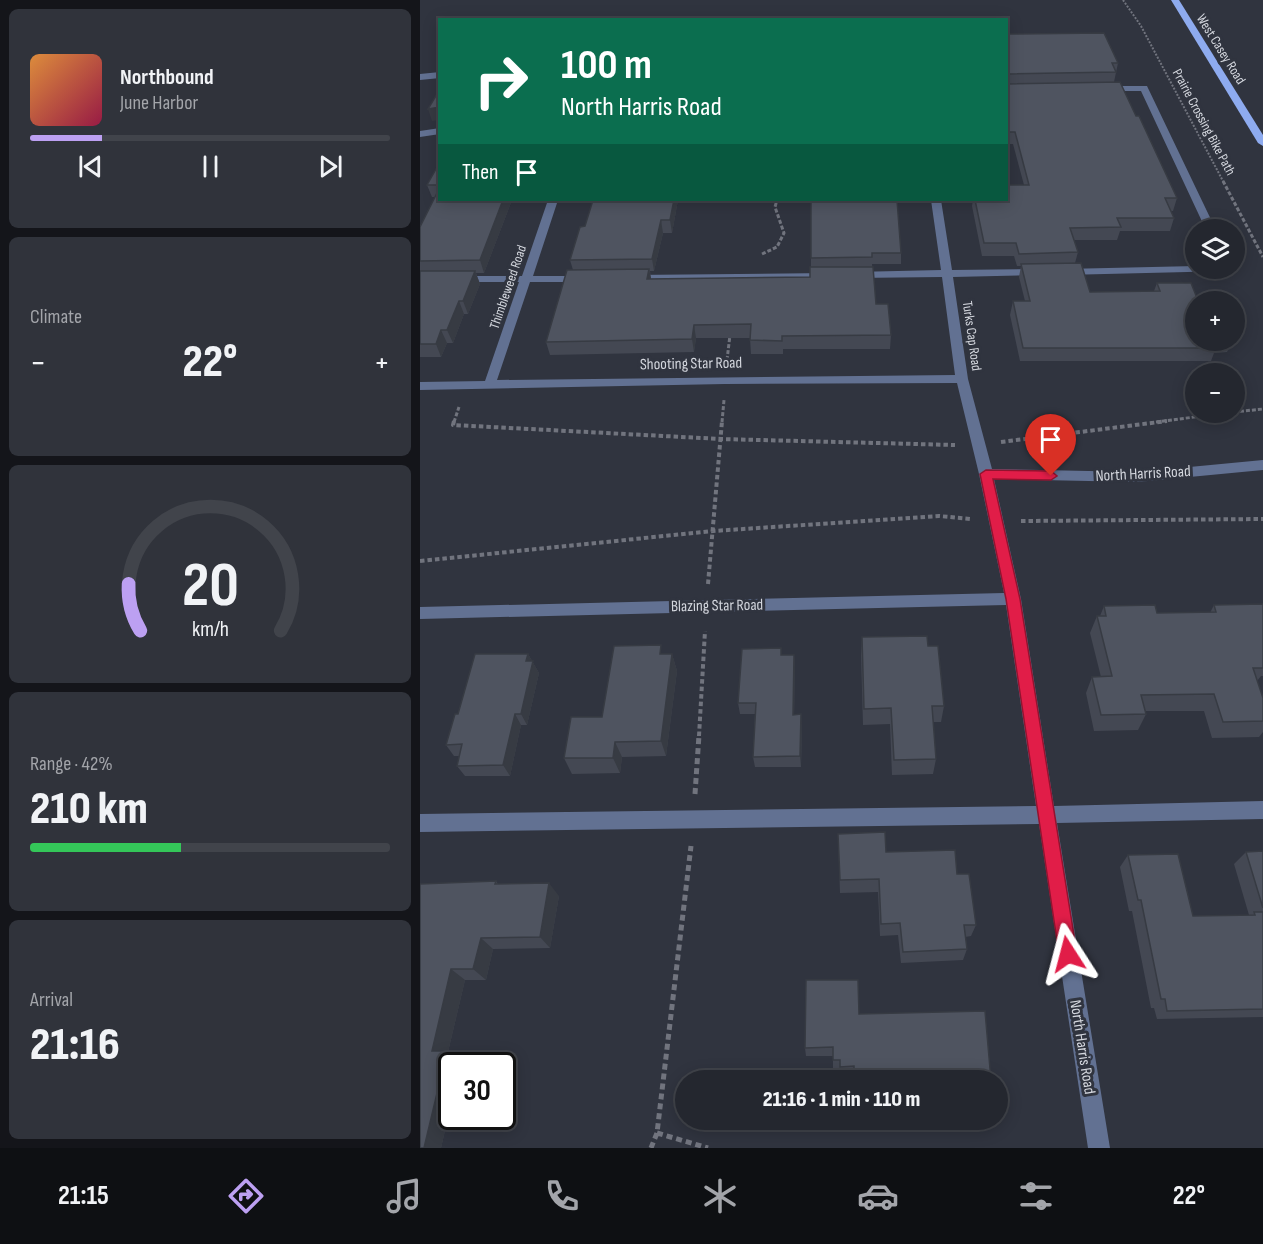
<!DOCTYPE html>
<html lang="en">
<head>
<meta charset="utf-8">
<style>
	:root { --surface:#24272f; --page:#30333b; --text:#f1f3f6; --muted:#a3a5aa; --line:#41444b; --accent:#bca0f2 }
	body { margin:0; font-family:"Sofia Sans Condensed",sans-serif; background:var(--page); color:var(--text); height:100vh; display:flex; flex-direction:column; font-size:22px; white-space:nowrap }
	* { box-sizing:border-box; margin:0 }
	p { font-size:20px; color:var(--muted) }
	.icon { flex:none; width:33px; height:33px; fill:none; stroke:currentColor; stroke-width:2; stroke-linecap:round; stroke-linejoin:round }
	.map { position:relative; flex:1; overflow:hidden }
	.details { display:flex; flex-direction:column; gap:9px; padding:9px; background:#14151a; width:420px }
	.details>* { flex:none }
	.top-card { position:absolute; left:18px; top:18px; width:570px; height:183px; border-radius:0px; box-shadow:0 3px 15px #0003,0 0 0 2px var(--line); background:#0b6e4f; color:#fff; overflow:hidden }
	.tools { position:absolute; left:765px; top:219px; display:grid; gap:12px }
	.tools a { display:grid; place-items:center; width:60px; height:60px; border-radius:50%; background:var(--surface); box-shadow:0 3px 15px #0003,0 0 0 2px var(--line); font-size:30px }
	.speed { position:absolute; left:18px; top:1052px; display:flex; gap:12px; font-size:30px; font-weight:700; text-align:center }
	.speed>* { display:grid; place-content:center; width:78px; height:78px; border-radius:50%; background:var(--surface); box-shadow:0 3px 15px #0003,0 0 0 2px var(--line); line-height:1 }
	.speed .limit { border:3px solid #111; border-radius:9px; background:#fff; color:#111 }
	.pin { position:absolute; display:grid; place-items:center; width:51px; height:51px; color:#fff; margin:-62px -26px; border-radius:50% 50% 50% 0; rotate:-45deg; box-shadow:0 0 6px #0007 }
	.pin .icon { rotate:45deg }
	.me { position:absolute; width:66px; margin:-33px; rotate:351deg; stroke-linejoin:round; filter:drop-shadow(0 0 4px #0008) }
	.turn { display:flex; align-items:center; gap:21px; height:126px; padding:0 24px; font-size:27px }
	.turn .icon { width:78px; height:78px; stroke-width:2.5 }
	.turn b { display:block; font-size:42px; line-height:51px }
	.then { display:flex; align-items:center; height:57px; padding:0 24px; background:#0003; gap:12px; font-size:22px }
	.big { font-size:45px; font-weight:800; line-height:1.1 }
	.details .tile { flex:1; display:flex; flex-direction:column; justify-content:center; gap:9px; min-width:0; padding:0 21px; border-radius:9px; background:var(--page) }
	.details .dial { align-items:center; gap:0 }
	.dial svg { height:156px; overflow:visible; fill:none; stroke:var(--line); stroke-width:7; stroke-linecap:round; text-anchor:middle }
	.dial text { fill:var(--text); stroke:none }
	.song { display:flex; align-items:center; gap:18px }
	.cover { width:72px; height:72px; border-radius:9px; background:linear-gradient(135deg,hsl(30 70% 55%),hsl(340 70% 35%)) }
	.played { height:6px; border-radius:3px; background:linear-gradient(90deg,var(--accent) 20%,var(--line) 20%) }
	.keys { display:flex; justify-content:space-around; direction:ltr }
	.heat { display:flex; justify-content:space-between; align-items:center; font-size:33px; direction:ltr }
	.charge { height:9px; border-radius:4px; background:linear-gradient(90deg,#34c759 42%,var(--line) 0) }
	.trip { position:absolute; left:255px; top:1070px; width:333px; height:60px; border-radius:30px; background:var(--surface); box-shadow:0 3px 15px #0003,0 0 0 2px var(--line); font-weight:800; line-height:60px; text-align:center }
	.tabs { display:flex; height:96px; justify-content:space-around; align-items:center; background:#0e1013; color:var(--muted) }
	.tabs .icon { width:42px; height:42px }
	.tabs .on { color:var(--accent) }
	.tabs b { font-size:27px; color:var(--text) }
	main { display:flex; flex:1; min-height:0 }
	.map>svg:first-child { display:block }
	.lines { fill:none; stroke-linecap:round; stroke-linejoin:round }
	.path-far3 { stroke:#71747e; stroke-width:2; stroke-dasharray:2 1.5; stroke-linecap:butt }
	.path-far2 { stroke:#71747e; stroke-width:3; stroke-dasharray:4 2; stroke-linecap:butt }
	.path-far1 { stroke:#71747e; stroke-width:4; stroke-dasharray:4.5 3; stroke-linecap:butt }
	.path { stroke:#71747e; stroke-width:5; stroke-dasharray:6 4; stroke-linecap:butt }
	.minor { fill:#627192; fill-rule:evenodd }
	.major { fill:#8eabef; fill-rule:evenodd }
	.wall { fill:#444853 }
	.shaded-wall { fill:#373b43 }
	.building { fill:#4f5460; stroke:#373b43; stroke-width:1.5 }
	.route { fill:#e11d48; stroke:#92132f; stroke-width:1.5 }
	.labels { text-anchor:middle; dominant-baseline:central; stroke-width:6; stroke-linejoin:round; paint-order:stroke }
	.far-street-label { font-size:14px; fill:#d4d7de; stroke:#30343f }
	.street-label { font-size:16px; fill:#d4d7de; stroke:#30343f }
</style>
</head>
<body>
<main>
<section class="details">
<div class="tile">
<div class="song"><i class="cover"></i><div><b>Northbound</b><p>June Harbor</p></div></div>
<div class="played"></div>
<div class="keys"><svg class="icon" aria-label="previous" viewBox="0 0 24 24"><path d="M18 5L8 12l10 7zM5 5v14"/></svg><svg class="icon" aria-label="pause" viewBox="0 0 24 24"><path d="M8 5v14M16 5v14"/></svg><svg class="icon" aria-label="next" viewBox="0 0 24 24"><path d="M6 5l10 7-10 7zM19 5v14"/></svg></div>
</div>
<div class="tile"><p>Climate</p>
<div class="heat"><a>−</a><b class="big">22°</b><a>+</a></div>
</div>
<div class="tile dial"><svg viewBox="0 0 100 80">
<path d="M14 69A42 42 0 1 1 86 69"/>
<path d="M14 69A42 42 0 0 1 8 45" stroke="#bca0f2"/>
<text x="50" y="56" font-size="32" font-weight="700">20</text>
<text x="50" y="72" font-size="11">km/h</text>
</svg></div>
<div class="tile"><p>Range · 42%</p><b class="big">210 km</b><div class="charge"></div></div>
<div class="tile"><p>Arrival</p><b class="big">21:16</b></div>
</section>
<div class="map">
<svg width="843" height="1148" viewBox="0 0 843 1148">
	<rect width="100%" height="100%" fill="#30343f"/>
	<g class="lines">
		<path class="path-far3" d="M703,0l18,26 83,157"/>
		<path class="path-far2" d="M803,181l40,76
			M342,254l15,-7 7,-14 -9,-26 2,-7
			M307,360l3,-25
			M814,412l29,-3
			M34,422l5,-15
			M302,422l2,-22
			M736,422l77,-10"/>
		<path class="path-far1" d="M34,421l-1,4 268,14 234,6
			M581,442l166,-21
			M601,521l242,-2
			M0,561l293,-30 226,-15 32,3
			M288,584l14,-163
			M279,736l6,-105"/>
		<path class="path" d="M275,794l4,-59
			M237,1133l51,15
			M231,1148l6,-15 34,-287"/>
		<path class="minor" d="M20,72v6l-20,2v-6z
			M682,86h45l69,144h-10l-65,-139h-42l-1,-2z
			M20,128v6l-20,3v-6z
			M128,200h10l-25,76h51l6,3 -6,3h-54l-33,98 458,-5 -13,-98 -88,1 -6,-3 6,-3 87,-2 -10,-70h10l11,70 88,-1 6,3 -6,3 -87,2 15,102 24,90 145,3 126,-12v10l-126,12 -143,-3 27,120 33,207 209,-5v18l-206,4 53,325h-22l-49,-324 -619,8v-18l616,-8 -30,-201 -586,14v-12l584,-14 -25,-119 -22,-91 -232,1 -305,6v-8l65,-1 34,-99h-99v-6h102z
			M776,266v2h38l-5,3 -165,4 -6,-3 6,-3z
			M410,273l6,3 -2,2 -202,3 -6,-3 6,-3z"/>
		<path class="major" d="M751,0h8l84,135v11l-5,-3z"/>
	</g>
	<path class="wall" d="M586,34l112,29 -4,19 22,34 41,82 -4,13h-2l3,7 -4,13h-50l-3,9h-43l4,12 -3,11 15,29 64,-1 3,-8 39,57h36l-5,12 -13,1 -3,8h-191l-10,-46 3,-14h12l-6,-24 2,-11h-4l-3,-10h-32l-10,-50 1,-6h33l18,-15 -11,-41h-7z
		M20,162v38h72l-28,73h-8l4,11 -12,30h-4l-11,29h-6l-6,14h-21v-130l15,-30h-3l-5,-12z
		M258,200l-6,33h-9l-9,38h-4l1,8 159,-2 1,-10v-67l90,53v11h-29l4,40 15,31 -1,14h-107v5h-32l-1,-16h-54l-2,14 -144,3 -4,-13 27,-72 -3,-10 15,-34z
		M843,604v72h-2l-4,5 6,17v34l-4,5 -47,1 -8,-27h-59l1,3 -8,16 -44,1 -8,-38 6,-16h9l-11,-44 7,-17h3l4,-10 53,7h53l4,-8z
		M442,637l66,9 16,60 -3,16h-8l3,37 -3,15 -41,1 -2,-51 -27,1 -2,-70z
		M108,654l11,19 -12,52h-6l-11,51h-45l-8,-10 2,-10h-5l-8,-11 12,-31z
		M243,654h9l5,17 -11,85 -44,1 -2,16 -48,1 -8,-16 38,-41z
		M362,655h12l1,12 -1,48 8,11 -1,41h-46l-2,-10 2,-43h-15l-2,-11z
		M418,834l48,18 71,22 19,51 -5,11 -6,1 2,12 -4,11 -62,3 -3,-28 -18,1 -2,-44 -38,1z
		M843,851v166l-106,2 -3,-11h-3l-19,-97h-3l-9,-44 8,-12 65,61 56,-1 -15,-51 12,-12z
		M76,881l2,3 61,12 -9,52 -57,1 -7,31h-21l-17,72 13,7 -2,6h-7v35l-11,48h-21v-264z
		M439,1014l132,66h-137l-1,-6h-13v-6h-7v-12h-27l-1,-8z
		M493,1119h48l1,3 -5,5 -44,1z"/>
	<path class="shaded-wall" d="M20,107v13l-8,1 -4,-12z
		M83,200h9l-28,73 -4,-13z
		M254,200h4l-6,33 -2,-13z
		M241,220l2,13 -9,38 -2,-12z
		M229,269l3,14 -5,-4z
		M55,271l5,13 -12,30 -5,-13z
		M39,301l5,13 -11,29 -6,-13z
		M274,325l2,13 -2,14 -2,-13z
		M21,330l6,13 -6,14 -5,-13z
		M108,654l11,19 -12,52 -6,-11 5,-53z
		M252,654l5,17 -11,85 -5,-15z
		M374,655l1,12 -1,59 -1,-11z
		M95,714l6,11 -11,51 -7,-11z
		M381,714l1,12 -1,41 -1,-11z
		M195,742l7,15 -2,16 -7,-15z
		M129,883l10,13 -9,52 -10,-11z
		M61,938l12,11 -7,31 -13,-11z
		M31,969l14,11 -17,72 13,7 -2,6h-7v35l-11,48h-17l8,-97z"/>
	<path class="building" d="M684,33l14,30h-6l4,9 -108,2 -2,1v-41z
		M700,82l16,34h3l38,82h-12l9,20h-57l4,9 -51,1 8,24 -59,2 -3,-11h-32l-9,-43h31v-15h23l-14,-53h-9v-48z
		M20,89v18l-12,2z
		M20,162v23h-13z
		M20,187v13h63l-23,60 -60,1v-34z
		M173,200h81l-4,20h-9l-9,39 -82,1 10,-33 5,-1z
		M391,200h86l4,53h-29v4l-61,1z
		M661,263l9,29 70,-1 -3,-8h34l6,15h12l2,4h-15v38h17l3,8h-193l-10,-47h17l-9,-37z
		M390,267h63l3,37h12l3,31 -109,1v5l-32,-1 1,-16 -57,1 -2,14 -146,3 21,-72 82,-1 -2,10 163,-2z
		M0,271h55l-12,30h-4l-12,29h-6l-5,14h-16z
		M843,604v64h-10l10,30v23l-40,1 -9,-28 -73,1 5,19 -45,1 -9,-38 20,-1 -15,-60h9l-2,-10 51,-1 2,8 59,-1 -2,-7z
		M507,636l1,10h10l6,60h-12l4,53 -42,1 -3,-52 -27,1 -2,-72z
		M241,645l-1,9h12l-11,87 -46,1 -2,16h-49l7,-41h31l12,-71z
		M361,648v7h13l-1,60 8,-1 -1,42 -47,1 3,-54h-18l4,-54z
		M55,654h53l-2,7h7l-12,53h-6l-12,51 -46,1 5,-22 -16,1 9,-31h3z
		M465,832l1,20 69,-2 2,24h12l7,51h-12l3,24 -64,3 -3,-29 -19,1 -2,-45 -39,1 -2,-46z
		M843,851v57l-17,-56z
		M758,854l15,62 62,-1 -1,-3h9v97l-96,2 -2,-12h-4l-20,-99h-3l-10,-45z
		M76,881l-1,3 54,-1 -9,54 -59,1 -8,31h-22l-19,82h15l-23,97h-4v-264z
		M386,980h52l1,34 126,-3 6,69h-137v-14l-14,1v-7h-7v-13l-28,1z
		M496,1119h45l1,3h-46z"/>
	<path class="route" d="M566,470l65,1 6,5 -6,4 -58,-1 27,120 57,355 -3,7 -6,2 -6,-2 -3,-7 -53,-355 -26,-125z"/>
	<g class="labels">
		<g class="far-street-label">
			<text transform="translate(801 49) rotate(58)">West Casey Road</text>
			<text transform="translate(784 122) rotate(62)">Prairie Crossing Bike Path</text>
			<text transform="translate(88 287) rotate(-71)">Thimbleweed Road</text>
			<text transform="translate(552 336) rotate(82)">Turks Cap Road</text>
		</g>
		<g class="street-label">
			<text transform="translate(271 364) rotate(-1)">Shooting Star Road</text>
			<text transform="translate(723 474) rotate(-3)">North Harris Road</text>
			<text transform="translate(297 606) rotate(-1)">Blazing Star Road</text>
			<text transform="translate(662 1047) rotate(81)">North Harris Road</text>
		</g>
	</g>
</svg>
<div class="tools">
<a><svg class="icon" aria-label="layers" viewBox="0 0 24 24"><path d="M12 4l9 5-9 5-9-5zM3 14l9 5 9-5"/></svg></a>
<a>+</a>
<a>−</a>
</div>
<div class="speed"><div class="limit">30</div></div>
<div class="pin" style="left:631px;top:476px;background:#d93025"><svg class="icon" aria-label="arrive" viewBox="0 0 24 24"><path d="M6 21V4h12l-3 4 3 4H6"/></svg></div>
<svg class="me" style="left:648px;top:954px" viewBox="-20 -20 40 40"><path d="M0-17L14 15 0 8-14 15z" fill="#e11d48" stroke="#fff" stroke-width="4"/></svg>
<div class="trip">21:16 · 1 min · 110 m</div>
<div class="top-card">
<div class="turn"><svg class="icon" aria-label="right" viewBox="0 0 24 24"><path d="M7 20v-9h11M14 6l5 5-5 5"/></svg><div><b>100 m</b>North Harris Road</div></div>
<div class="then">Then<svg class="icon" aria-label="arrive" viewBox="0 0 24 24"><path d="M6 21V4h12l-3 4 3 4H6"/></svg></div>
</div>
</div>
</main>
<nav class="tabs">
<b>21:15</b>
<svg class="icon on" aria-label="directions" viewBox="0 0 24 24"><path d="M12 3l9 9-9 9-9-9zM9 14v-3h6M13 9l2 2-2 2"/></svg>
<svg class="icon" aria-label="music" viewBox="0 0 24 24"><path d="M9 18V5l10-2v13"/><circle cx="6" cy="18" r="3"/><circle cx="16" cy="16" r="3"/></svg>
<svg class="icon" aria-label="phone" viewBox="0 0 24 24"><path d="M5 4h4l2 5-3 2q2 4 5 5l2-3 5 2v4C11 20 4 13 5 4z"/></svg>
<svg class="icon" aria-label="climate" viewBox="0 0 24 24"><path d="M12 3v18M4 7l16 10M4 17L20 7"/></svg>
<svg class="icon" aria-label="car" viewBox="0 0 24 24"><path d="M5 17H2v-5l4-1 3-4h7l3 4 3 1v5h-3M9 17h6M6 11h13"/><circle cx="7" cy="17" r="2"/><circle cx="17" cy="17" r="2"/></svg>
<svg class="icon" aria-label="filters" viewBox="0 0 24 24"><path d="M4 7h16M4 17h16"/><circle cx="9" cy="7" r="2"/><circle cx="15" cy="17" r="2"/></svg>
<b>22°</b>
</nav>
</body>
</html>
